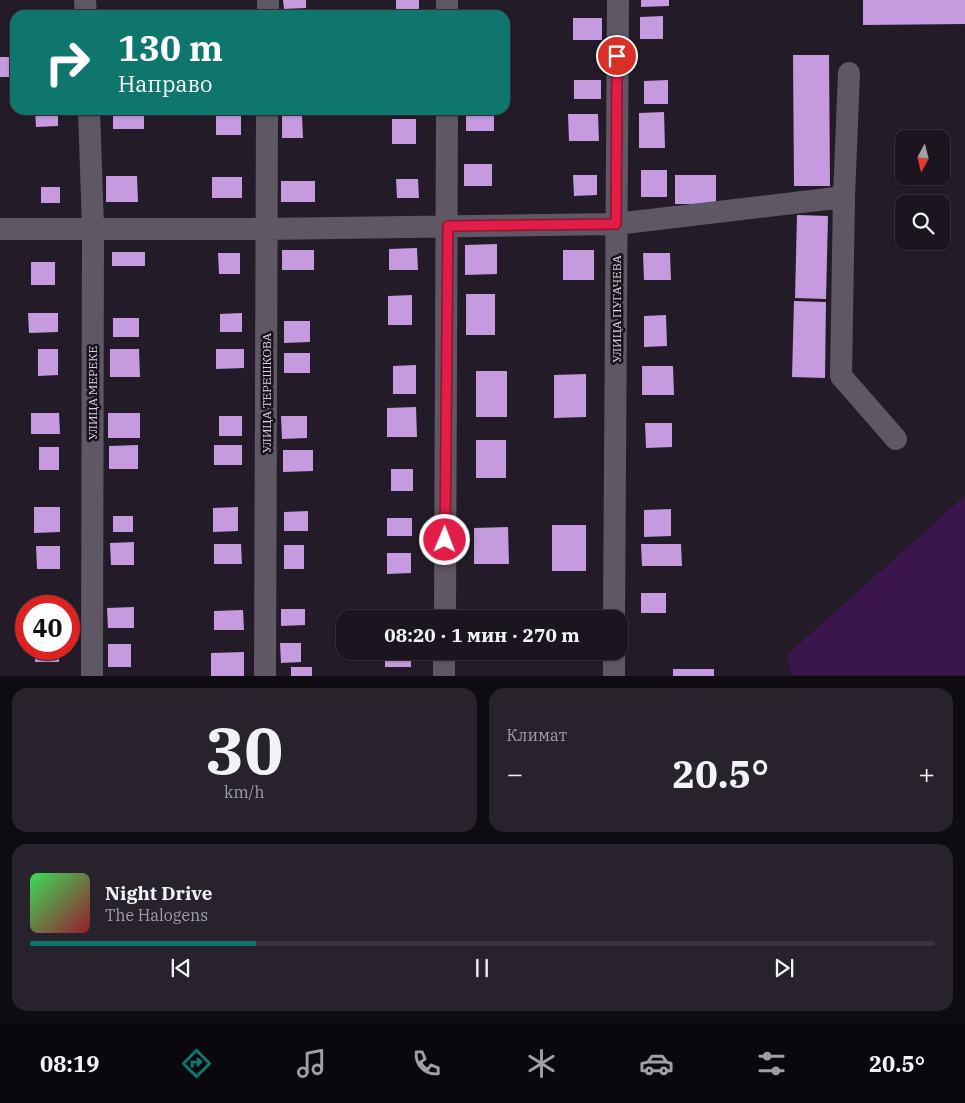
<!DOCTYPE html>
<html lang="ru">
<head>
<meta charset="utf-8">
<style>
	:root { --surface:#1a151e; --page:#27222b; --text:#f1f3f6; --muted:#9f9fa4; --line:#38343c; --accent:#0f766e }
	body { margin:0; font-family:"IBM Plex Serif",serif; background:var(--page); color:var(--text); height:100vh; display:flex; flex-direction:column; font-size:19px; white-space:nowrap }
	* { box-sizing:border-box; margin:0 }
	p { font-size:16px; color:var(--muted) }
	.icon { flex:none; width:28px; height:28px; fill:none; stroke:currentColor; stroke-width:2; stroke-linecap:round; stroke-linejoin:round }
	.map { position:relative; height:676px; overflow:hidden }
	.details { display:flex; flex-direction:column; gap:12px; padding:12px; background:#0e0c10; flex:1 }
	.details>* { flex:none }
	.banner { position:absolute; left:10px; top:10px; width:500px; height:105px; border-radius:15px; box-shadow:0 1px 4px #0004,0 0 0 1px var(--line); background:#0f766e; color:#fff; overflow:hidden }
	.needle { width:32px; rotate:187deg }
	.controls { position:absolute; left:895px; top:130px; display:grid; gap:10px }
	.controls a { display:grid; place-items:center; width:55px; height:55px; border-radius:10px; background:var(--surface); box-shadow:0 1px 4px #0004,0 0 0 1px var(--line); font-size:25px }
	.speed { position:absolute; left:15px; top:595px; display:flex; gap:10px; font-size:25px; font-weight:700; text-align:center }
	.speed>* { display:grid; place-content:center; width:65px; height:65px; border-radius:50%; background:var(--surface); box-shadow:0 1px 4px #0004,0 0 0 1px var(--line); line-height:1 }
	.speed .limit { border:8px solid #d22; background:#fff; color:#111 }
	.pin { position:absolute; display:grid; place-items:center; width:42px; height:42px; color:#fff; margin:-21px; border:2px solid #fff; border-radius:50%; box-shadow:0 1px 5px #0007 }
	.me { position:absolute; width:55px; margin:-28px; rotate:1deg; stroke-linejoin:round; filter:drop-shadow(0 0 4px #0008) }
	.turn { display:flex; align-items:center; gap:18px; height:105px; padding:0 25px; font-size:22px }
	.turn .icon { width:65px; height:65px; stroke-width:2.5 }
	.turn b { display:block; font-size:35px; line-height:42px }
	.big { font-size:38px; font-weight:700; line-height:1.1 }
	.details .widget { flex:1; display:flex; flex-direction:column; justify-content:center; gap:8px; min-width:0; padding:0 18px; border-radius:15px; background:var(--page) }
	.details .dial { align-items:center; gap:0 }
	.dial b { font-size:65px; line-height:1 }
	.song { display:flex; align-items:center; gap:15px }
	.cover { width:60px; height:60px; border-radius:8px; background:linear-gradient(135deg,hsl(130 70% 55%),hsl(350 70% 35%)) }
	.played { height:5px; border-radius:2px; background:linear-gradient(90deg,var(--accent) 25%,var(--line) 25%) }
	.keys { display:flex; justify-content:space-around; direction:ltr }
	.heat { display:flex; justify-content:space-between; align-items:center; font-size:28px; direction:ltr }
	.details .tiles { flex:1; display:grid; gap:12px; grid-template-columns:1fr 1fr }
	.widget:last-child { grid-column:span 2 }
	.trip { position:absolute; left:336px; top:610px; width:292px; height:50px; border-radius:15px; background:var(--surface); box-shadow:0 1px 4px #0004,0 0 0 1px var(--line); font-weight:700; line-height:50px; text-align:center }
	.tab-bar { display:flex; height:80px; justify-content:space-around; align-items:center; background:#0a080c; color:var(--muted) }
	.tab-bar .icon { width:35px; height:35px }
	.tab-bar .current { color:var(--accent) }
	.tab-bar b { font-size:22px; color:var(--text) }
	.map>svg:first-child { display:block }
	.green { fill:#3a164c }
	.building { fill:#c59adf }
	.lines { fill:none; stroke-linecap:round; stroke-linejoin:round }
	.minor { stroke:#5f5764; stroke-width:22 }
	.route-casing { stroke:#92132f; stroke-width:12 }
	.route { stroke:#e11d48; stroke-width:9 }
	.labels { text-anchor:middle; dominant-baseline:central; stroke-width:5; stroke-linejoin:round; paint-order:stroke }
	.street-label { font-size:12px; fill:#d7d3db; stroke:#1a131e }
</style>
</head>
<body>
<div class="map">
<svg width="965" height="676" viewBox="0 0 965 676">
	<rect width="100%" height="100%" fill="#231c28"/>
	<path class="green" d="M965,496v179h-173l-5,-20z"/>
	<path class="building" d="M283,0h23v8l-22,1z
		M396,0h23v14l-23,1z
		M641,0h28v6l-28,1z
		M863,0h102v24l-102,1z
		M663,16v23h-23v-22z
		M573,18h29v22h-29z
		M793,55h36l1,131h-36z
		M0,57h15v20h-15z
		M574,80h27v19h-27z
		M668,80v24h-24v-23z
		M35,110h23v16l-22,1z
		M113,110h31v19h-31z
		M216,110h25v25h-25z
		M664,112l1,36h-26v-35z
		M466,114h28v17h-28z
		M568,114h30l1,27h-30z
		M302,115l1,23h-21v-22z
		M392,119h24v25h-24z
		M464,164h28v22h-28z
		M641,170h26v27h-26z
		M573,175h24v20l-23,1z
		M675,175h41v29h-41z
		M106,176h31l1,26h-32z
		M212,177h30v21h-30z
		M396,179h22l1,19h-22z
		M281,181h34v21h-34z
		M41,187h19v16h-19z
		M797,215l31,1 -2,83 -31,-1z
		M497,244v30l-32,1v-30z
		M417,248l1,22h-29v-21z
		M282,250h32v20h-32z
		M563,250h31v30h-31z
		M112,252h33v14h-33z
		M218,253h22v21h-21z
		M643,253h27l1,27h-27z
		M31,262h24v23h-24z
		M466,294h29v41h-29z
		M412,295v30h-24v-29z
		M794,301l32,1 -1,76 -33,-1z
		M28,313h30v19l-29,1z
		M242,313v19h-22v-18z
		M666,315l1,31 -23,1v-31z
		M113,318h26v19h-26z
		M284,321h26v21l-26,1z
		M38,349h20v26l-20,1z
		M110,349h29l1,28h-30z
		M216,349h28v19l-28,1z
		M284,353h26v20h-26z
		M416,365v29h-23v-28z
		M642,366h31l1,29h-32z
		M476,371h31v46h-31z
		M586,374v43l-32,1v-43z
		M416,407l1,30h-30v-29z
		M31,413h28l1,21h-29z
		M108,413h32v25h-32z
		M219,416h23v20h-23z
		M281,416h26v22l-25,1z
		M645,423h27v24l-26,1z
		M476,440h30v38h-30z
		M138,445v24h-29v-23z
		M214,445h28v20h-28z
		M39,447h20v23h-20z
		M283,450h30v21l-30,1z
		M391,469h22v22h-22z
		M34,507h26v25l-26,1z
		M238,507v24l-25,1v-24z
		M671,509v27l-27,1v-27z
		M308,511v20h-24v-19z
		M113,516h20v16h-20z
		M387,518h25v18h-25z
		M552,525h34v46h-34z
		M508,527l1,37h-35v-36z
		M134,542v23h-23l-1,-22z
		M214,544h27l1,20h-28z
		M641,544h40l1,22h-40z
		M284,545h20v24h-20z
		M36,546h24v23h-23z
		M387,553h24v20l-24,1z
		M641,593h25v20h-25z
		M134,607v21h-26l-1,-20z
		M281,609h24v16l-24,1z
		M243,610l1,20h-30v-19z
		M478,616h28v3h-28z
		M280,643h21v19l-20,1z
		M108,644h23v23h-23z
		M35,649h24v13h-24z
		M385,651h26v16h-26z
		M244,652v24h-33v-23z
		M291,667h21v9h-21z
		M673,669h41v7h-41z"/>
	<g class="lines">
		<path class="minor" d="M85,0l1,15
			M447,0v15
			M268,15v-15
			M849,73l-5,124 -3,179 55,63
			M89,110l4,117 -1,449
			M0,229h266l350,-5 228,-27
			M445,619l2,-509
			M614,619l4,-619
			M265,676l2,-566
			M444,676v-25
			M614,676v-25"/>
	</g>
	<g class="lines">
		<g class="route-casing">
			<path id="route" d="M445,540l3,-314 168,-2 1,-168"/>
		</g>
		<use href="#route" class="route"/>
	</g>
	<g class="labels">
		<g class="street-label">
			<text transform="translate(616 309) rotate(-90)">УЛИЦА ПУГАЧЕВА</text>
			<text transform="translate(92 393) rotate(-90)">УЛИЦА МЕРЕКЕ</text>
			<text transform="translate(266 393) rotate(-90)">УЛИЦА ТЕРЕШКОВА</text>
		</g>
	</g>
</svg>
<div class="controls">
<a><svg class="needle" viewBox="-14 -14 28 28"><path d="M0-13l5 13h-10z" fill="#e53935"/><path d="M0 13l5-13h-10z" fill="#9f9fa4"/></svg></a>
<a><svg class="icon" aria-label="search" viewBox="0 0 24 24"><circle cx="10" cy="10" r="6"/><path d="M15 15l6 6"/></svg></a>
</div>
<div class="speed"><div class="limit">40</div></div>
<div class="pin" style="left:617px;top:56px;background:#d93025"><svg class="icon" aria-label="arrive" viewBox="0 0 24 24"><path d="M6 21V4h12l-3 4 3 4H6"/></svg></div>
<svg class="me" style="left:445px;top:540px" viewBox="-20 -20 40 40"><circle r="17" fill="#e11d48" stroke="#fff" stroke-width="3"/><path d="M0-11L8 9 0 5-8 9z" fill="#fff"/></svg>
<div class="trip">08:20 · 1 мин · 270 m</div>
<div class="banner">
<div class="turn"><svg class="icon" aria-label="right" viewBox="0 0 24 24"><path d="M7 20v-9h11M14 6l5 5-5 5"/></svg><div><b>130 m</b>Направо</div></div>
</div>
</div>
<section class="details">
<div class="tiles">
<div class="widget dial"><b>30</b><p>km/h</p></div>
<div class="widget"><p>Климат</p>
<div class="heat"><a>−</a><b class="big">20.5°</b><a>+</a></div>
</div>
<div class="widget">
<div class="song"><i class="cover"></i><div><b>Night Drive</b><p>The Halogens</p></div></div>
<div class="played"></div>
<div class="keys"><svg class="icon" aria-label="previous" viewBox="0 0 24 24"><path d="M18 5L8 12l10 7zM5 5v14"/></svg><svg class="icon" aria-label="pause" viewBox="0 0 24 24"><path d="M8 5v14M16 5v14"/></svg><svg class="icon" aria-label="next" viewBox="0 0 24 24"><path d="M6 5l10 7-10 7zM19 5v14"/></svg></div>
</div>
</div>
</section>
<nav class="tab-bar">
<b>08:19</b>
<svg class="icon current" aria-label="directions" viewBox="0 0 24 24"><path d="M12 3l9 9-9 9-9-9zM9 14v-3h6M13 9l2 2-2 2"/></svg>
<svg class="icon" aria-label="music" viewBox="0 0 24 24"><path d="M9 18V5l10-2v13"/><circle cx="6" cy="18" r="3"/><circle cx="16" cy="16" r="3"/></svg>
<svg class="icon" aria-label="phone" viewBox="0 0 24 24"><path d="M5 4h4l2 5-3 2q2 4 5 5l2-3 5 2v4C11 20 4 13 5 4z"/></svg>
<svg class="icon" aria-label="climate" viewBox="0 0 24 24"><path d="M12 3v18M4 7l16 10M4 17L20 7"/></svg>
<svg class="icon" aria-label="car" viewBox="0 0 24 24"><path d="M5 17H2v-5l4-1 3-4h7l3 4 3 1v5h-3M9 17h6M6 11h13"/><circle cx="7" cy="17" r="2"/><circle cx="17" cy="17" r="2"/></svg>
<svg class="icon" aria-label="filters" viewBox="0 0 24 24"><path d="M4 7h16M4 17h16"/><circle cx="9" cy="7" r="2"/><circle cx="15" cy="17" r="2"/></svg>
<b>20.5°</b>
</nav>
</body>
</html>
